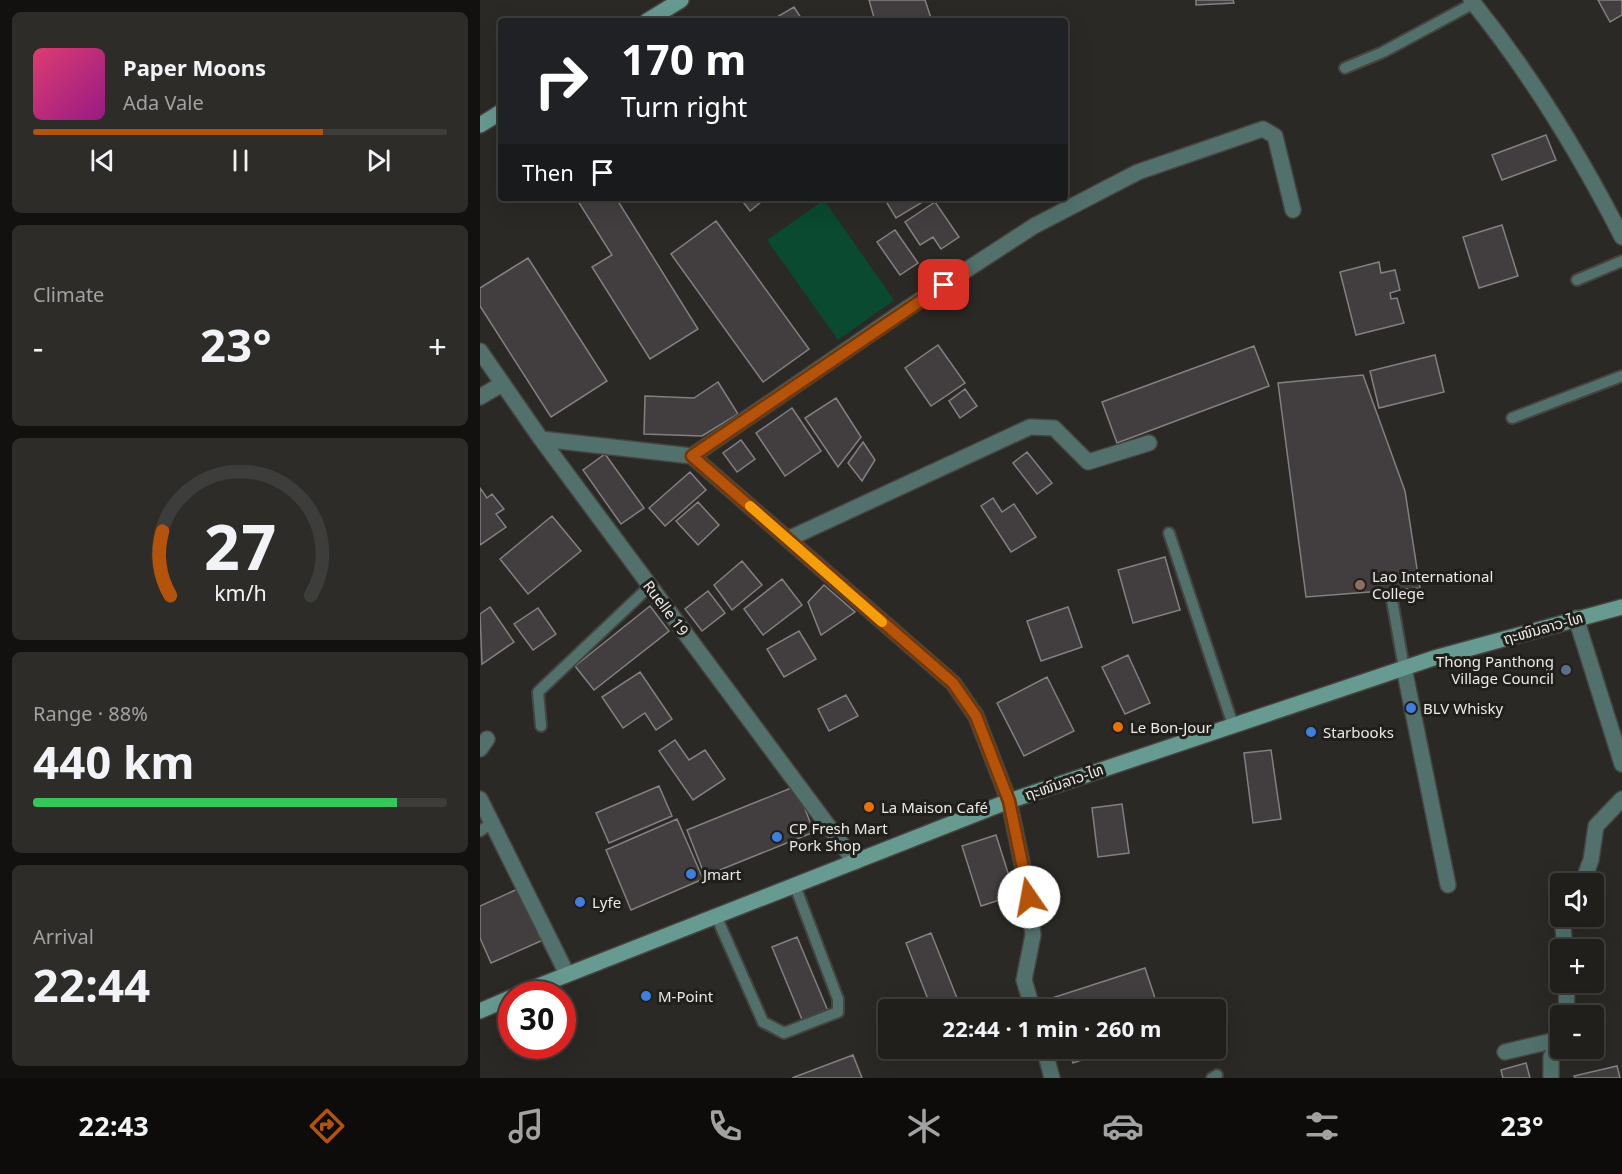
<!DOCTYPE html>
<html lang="en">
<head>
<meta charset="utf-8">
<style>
	:root { --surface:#201f1c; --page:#2d2c29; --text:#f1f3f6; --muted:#a2a2a3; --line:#3d3d3b; --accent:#b45309 }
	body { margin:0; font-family:Georgia,"Noto Sans Lao",serif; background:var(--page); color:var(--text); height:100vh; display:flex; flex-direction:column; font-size:22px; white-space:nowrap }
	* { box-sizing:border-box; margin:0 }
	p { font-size:20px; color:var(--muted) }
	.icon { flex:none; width:33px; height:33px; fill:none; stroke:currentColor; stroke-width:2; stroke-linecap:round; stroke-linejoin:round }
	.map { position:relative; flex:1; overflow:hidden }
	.panel { display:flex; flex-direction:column; gap:12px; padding:12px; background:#12110f; width:480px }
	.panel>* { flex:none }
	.banner { position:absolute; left:18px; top:18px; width:570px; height:183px; border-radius:6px; box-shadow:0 6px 24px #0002,0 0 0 2px var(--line); background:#202124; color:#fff; overflow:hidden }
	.controls { position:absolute; left:1070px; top:873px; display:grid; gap:12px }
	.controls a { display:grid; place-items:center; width:54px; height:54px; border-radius:6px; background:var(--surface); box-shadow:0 6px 24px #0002,0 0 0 2px var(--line); font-size:30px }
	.speed { position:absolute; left:18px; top:981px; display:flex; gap:12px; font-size:30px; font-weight:700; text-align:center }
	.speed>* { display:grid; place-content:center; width:78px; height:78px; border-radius:50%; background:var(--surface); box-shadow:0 6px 24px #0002,0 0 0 2px var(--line); line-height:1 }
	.speed .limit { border:9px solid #d22; background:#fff; color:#111 }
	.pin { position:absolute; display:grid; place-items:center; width:51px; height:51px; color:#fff; margin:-26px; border-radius:12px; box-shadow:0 3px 9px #0006 }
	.me { position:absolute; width:66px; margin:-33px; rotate:348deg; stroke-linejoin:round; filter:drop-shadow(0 0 4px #0008) }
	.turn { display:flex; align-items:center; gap:21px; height:126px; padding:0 24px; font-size:27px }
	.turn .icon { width:78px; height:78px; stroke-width:2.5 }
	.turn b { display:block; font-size:42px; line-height:51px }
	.then { display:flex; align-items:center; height:57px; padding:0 24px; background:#0003; gap:12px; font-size:22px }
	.big { font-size:45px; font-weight:700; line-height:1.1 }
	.panel .widget { flex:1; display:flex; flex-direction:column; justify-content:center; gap:9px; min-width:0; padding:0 21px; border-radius:9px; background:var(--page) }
	.panel .dial { align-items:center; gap:0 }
	.dial svg { height:156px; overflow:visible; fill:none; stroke:var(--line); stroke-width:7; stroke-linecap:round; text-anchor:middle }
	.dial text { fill:var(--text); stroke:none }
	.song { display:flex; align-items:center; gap:18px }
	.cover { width:72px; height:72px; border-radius:9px; background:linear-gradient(135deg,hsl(340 70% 55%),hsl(310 70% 35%)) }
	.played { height:6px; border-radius:3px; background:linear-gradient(90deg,var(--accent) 70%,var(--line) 70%) }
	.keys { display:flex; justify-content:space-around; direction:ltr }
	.heat { display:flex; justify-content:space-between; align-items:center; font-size:33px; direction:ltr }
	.charge { height:9px; border-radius:4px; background:linear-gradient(90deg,#34c759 88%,var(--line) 0) }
	.trip { position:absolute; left:398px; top:999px; width:348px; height:60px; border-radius:6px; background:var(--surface); box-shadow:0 6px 24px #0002,0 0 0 2px var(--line); font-weight:700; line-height:60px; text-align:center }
	.menu { display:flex; height:96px; justify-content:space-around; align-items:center; background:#0d0c0b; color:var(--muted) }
	.menu .icon { width:42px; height:42px }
	.menu .selected { color:var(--accent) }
	.menu b { font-size:27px; color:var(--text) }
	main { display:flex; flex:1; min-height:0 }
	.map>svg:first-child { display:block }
	.grass { fill:#094a30 }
	.building { fill:#423e40; stroke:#847f81; stroke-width:1.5 }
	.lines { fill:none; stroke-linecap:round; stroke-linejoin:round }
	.lane-casing { stroke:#464440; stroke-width:14 }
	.street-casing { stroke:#464440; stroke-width:18 }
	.secondary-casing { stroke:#464440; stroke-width:18 }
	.lane { stroke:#52716c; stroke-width:10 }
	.street { stroke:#52716c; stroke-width:15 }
	.secondary { stroke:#679a91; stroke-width:15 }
	.route-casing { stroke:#753606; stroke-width:15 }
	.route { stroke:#b45309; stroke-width:10 }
	.slow { stroke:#f59e0b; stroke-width:10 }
	.education-dot { fill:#8d6e63; stroke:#211f1c; stroke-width:2 }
	.service-dot { fill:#5c6f8a; stroke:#211f1c; stroke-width:2 }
	.shop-dot { fill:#3f7fe0; stroke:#211f1c; stroke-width:2 }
	.food-dot { fill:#e8710a; stroke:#211f1c; stroke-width:2 }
	.labels { text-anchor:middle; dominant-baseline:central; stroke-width:6; stroke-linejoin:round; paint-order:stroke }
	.poi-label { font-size:15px; fill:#ebeae7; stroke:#211f1c; text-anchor:start }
	.street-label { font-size:15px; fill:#ebeae7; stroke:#211f1c }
</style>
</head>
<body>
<main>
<section class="panel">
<div class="widget">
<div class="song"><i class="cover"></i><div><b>Paper Moons</b><p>Ada Vale</p></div></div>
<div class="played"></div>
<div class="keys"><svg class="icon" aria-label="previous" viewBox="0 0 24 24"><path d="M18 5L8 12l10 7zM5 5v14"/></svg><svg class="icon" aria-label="pause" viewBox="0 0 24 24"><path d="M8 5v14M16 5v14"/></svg><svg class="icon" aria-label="next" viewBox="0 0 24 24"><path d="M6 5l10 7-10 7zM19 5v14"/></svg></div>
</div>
<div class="widget"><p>Climate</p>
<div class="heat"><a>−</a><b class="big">23°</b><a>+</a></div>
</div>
<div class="widget dial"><svg viewBox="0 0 100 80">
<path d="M14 69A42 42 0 1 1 86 69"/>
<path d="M14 69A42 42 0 0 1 10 36" stroke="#b45309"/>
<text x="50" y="56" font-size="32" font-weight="700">27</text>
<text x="50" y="72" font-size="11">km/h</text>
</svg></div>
<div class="widget"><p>Range · 88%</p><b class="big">440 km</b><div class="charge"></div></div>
<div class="widget"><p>Arrival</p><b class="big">22:44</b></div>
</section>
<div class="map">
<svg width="1142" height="1078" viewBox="0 0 1142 1078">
	<rect width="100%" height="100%" fill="#2b2925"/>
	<path class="grass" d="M344,200l70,100 -56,40 -71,-100z"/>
	<path class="building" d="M389,0h56l7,21h-57z
		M716,0h37l1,3 -38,2z
		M1118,0h24v15l-12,7z
		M314,7l9,14h-33z
		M1066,135l10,25 -54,20 -10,-25z
		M96,198h40l82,131 -48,30 -58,-92 20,-12z
		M260,198h26l-16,13z
		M404,198h41l1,2 -30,18z
		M455,202l24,35 -18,12 -8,-12 -13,8 -15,-23z
		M236,221l93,128 -46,33 -92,-128z
		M1022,225l16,51 -39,12 -16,-51z
		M415,230l23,33 -18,12 -23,-33z
		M48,258l79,123 -56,36 -71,-111v-18z
		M899,262l2,11 14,-3 5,20 -10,3 1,6 6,-1 7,25 -48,12 -16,-63z
		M458,345l27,38 -34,23 -26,-38z
		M774,346l15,40 -152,57 -15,-41z
		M955,355l9,37 -65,16 -9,-37z
		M883,375l42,116 15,97 -114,9 -28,-214z
		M238,382l20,32 -36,22 -58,-2 1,-38 49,2z
		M485,389l12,17 -17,12 -11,-17z
		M356,398l25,39 -23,30 -33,-49z
		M312,408l29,43 -36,25 -29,-43z
		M261,440l14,19 -18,13 -14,-19z
		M383,442l12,18 -13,21 -14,-18z
		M547,452l25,31 -15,11 -24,-31z
		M125,454l39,54 -23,16 -38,-54z
		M210,472l16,18 -41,36 -16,-18z
		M0,488l7,10 5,-4 12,15 -8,5 10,13 -26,18z
		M513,498l9,14 12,-8 22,33 -25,15 -30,-46z
		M218,502l21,23 -21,20 -22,-24z
		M72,516l29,35 -53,43 -28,-35z
		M685,557l15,53 -47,13 -15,-53z
		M262,561l20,24 -30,25 -18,-25z
		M302,579l20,26 -39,30 -19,-26z
		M344,585l31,27 -34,23 -13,-33z
		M228,591l17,22 -23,18 -17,-22z
		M170,606l19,25 -75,59 -19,-24z
		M10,607l24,35 -32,22 -2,-50z
		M588,607l14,40 -41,14 -14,-40z
		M58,608l18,26 -23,16 -19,-26z
		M319,631l17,28 -32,18 -17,-28z
		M648,655l22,48 -25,11 -23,-47z
		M160,672l32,47 -16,11 -11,-17 -22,15 -21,-31z
		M567,677l27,54 -50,25 -27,-53z
		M366,695l12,21 -29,15 -11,-22z
		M195,740l14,20 16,-10 20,29 -32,21 -34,-49z
		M791,750l10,69 -28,4 -9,-70z
		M179,786l13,30 -63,27 -13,-30z
		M316,786l18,46 -109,44 -18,-46z
		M642,804l7,49 -31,4 -6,-49z
		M197,819l26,60 -72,31 -25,-60z
		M516,835l19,60 -34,11 -19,-60z
		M40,888l23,52 -52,23 -11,-25v-32z
		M451,933l26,65 -26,9 -25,-64z
		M317,937l31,74 -25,11 -31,-75z
		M665,968l14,42h-104l-3,-12z
		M588,1048h48l-43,15z
		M373,1055l9,23h-70z
		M1046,1063l4,15h-27l-2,-8z
		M1137,1066l3,12h-45l-1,-2z"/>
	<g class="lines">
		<g class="lane-casing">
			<path id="lane" d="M865,68l38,-16 91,-49
				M1097,280l45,-19
				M1032,418l110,-42
				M689,533l64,192
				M912,600l12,68
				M61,726l-3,-34 112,-106
				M0,831l12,-8
				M237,918l46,104 21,11 54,-21v-13l-43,-113
				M732,1078l5,-3"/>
		</g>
		<g class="street-casing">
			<path id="street" d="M991,0c60,74 108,153 151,237
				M0,351l61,88 314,423
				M0,397l22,-13
				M61,439l151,17 261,227 23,33 33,85 20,96 4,38 -9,45 9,30
				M212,456l216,-148 126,-82 104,-54 125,-43 12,7 18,74
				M308,539l242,-112 24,1 34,34 61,-19
				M1096,618l46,146
				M924,668l44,217
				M0,749l7,-10
				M0,799l87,175
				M1102,884l9,-24 5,-34 26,-27
				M1082,916l3,34
				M1086,1016l1,-34
				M564,1048l8,30
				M1025,1052l55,-13
				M1071,1078v-21l9,-17"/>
		</g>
		<g class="secondary-casing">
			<path id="secondary" d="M167,21l34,-21
				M0,125l21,-13
				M38,994l491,-193 425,-143 188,-51
				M0,1011l32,-14"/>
		</g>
		<use href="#lane" class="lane"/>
		<use href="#street" class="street"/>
		<use href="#secondary" class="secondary"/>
	</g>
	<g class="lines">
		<g class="route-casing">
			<path id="route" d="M464,285l-252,171 261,227 23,33 33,85 20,96"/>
		</g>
		<use href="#route" class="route"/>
		<path class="slow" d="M270,506l132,116"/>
	</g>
	<circle class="education-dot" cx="880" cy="585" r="6"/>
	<circle class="service-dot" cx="1086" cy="670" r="6"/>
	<g class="shop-dot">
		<circle cx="931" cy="708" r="6"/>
		<circle cx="831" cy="732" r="6"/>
		<circle cx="297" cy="837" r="6"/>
		<circle cx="211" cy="874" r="6"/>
		<circle cx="100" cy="902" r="6"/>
		<circle cx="166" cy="996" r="6"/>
	</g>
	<g class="food-dot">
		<circle cx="638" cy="727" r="6"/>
		<circle cx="389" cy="807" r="6"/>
	</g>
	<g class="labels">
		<g class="poi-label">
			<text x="892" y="576">Lao International<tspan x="892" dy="17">College</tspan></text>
			<text x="1074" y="661" text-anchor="end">Thong Panthong<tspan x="1074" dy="17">Village Council</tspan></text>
			<text x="943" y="708">BLV Whisky</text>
			<text x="650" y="727">Le Bon-Jour</text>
			<text x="843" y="732">Starbooks</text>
			<text x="401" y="807">La Maison Café</text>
			<text x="309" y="828">CP Fresh Mart<tspan x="309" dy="17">Pork Shop</tspan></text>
			<text x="223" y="874">Jmart</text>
			<text x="112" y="902">Lyfe</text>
			<text x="178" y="996">M-Point</text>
		</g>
		<g class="street-label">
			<text transform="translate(186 608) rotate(53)">Ruelle 19</text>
			<text transform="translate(1063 628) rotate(-16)">ຖະໜົນລາວ-ໄທ</text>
			<text transform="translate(584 782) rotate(-19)">ຖະໜົນລາວ-ໄທ</text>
		</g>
	</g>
</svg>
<div class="controls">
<a><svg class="icon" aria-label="sound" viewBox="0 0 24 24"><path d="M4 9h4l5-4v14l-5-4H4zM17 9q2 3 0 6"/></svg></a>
<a>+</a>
<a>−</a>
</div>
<div class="speed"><div class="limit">30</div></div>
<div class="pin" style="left:464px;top:285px;background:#d93025"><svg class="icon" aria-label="arrive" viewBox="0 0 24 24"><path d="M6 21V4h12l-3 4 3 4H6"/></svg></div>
<svg class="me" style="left:549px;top:897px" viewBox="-20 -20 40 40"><circle r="19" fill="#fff"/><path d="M0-13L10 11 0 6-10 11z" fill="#b45309"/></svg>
<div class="trip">22:44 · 1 min · 260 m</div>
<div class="banner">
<div class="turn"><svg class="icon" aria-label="right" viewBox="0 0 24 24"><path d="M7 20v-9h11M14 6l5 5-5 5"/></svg><div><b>170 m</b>Turn right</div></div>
<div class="then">Then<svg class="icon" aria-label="arrive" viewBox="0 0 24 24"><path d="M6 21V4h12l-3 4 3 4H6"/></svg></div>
</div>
</div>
</main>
<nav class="menu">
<b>22:43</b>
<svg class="icon selected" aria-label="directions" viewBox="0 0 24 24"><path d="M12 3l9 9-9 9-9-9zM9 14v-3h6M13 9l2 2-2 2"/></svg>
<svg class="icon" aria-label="music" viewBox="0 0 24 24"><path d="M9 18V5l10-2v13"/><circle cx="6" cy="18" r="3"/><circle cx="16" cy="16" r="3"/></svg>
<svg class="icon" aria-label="phone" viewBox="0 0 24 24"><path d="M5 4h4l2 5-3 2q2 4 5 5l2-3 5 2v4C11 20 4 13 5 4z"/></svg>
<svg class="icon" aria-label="climate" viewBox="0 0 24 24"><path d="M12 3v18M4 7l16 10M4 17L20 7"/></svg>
<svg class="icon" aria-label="car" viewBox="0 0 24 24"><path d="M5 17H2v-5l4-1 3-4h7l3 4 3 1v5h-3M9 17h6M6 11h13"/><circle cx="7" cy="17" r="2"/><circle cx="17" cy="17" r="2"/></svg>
<svg class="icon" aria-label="filters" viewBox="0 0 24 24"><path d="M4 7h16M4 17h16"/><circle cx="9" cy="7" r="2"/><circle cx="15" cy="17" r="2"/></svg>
<b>23°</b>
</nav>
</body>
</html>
